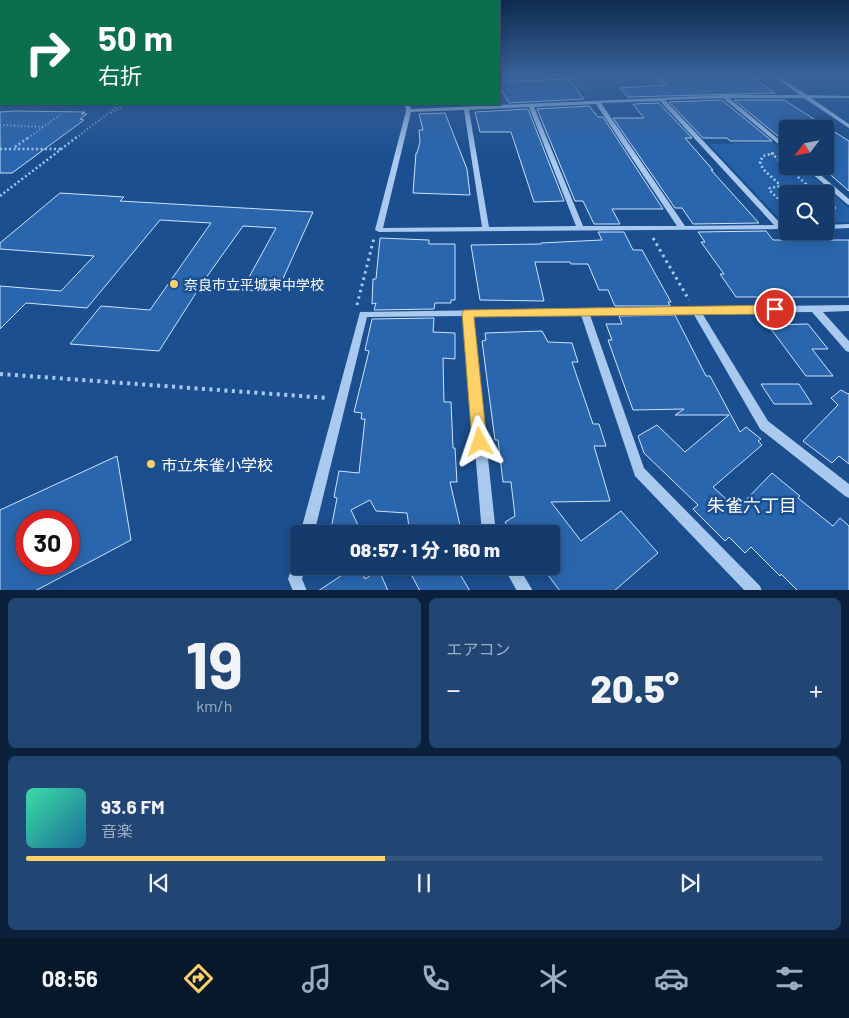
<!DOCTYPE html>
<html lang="ja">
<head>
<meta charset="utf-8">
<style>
	:root { --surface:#143b6b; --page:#214673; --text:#f1f3f6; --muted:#9dadc1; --line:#33557e; --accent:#ffd166 }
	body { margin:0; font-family:Barlow,"Noto Sans JP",sans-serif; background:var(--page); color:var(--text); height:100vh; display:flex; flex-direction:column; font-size:19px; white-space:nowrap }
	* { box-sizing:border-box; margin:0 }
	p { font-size:16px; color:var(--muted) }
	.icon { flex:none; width:28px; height:28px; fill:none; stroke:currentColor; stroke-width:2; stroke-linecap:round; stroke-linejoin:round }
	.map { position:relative; height:590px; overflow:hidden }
	.panel { display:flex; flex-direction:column; gap:8px; padding:8px; background:#0b203b; flex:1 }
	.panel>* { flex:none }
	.hud { position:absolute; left:0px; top:0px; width:500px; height:105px; box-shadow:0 2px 12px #0003,0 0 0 1px var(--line); background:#0b6e4f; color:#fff; overflow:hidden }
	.needle { width:32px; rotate:238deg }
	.buttons { position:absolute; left:779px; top:120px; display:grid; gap:10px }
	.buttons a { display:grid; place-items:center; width:55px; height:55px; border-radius:5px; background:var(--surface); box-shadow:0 2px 12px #0003,0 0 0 1px var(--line); font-size:25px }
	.speed { position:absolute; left:15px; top:510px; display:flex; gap:10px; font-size:25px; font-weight:700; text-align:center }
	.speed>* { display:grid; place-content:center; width:65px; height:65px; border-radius:50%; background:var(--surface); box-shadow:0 2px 12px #0003,0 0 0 1px var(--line); line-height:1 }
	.speed .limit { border:8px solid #d22; background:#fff; color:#111 }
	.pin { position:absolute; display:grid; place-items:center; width:42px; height:42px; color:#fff; margin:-21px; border:2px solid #fff; border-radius:50%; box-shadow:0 1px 5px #0007 }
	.me { position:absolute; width:55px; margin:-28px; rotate:355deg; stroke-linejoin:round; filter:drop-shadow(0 0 4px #0008) }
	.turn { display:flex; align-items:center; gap:18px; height:105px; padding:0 15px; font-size:22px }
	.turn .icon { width:65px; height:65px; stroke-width:2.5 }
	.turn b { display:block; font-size:35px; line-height:42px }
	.big { font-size:38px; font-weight:800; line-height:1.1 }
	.panel .card { flex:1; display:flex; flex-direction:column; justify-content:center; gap:8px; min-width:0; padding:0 18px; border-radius:8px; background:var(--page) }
	.panel .dial { align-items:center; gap:0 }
	.dial b { font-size:65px; line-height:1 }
	.song { display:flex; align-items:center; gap:15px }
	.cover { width:60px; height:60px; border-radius:8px; background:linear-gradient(135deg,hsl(160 70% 55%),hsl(200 70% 35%)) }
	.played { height:5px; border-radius:2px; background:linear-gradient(90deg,var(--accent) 45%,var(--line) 45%) }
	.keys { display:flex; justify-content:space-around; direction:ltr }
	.heat { display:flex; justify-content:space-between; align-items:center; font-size:28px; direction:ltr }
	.panel .tiles { flex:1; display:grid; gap:8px; grid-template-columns:1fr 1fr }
	.card:last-child { grid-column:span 2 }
	.trip { position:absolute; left:290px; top:525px; width:270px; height:50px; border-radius:5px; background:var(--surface); box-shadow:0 2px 12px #0003,0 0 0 1px var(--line); font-weight:800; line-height:50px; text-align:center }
	.tabs { display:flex; height:80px; justify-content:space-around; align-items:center; background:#08182b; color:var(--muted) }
	.tabs .icon { width:35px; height:35px }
	.tabs .selected { color:var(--accent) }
	.tabs b { font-size:22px; color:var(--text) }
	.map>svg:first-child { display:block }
	.green { fill:#2461a8 }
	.building { fill:#2a66ad; stroke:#cfe3fa; fill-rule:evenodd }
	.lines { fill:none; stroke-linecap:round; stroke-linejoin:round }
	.path-far3 { stroke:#a9c9ee; stroke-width:2; stroke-dasharray:1 2.5; stroke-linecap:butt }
	.path-far2 { stroke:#a9c9ee; stroke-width:2.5; stroke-dasharray:2 2.5; stroke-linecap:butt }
	.path-far1 { stroke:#a9c9ee; stroke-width:3; stroke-dasharray:2.5 4; stroke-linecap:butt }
	.path { stroke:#a9c9ee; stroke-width:4; stroke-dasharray:3 4.5; stroke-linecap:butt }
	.minor { fill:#a9c9ee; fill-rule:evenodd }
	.major { fill:#f0f6ff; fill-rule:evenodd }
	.route { fill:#ffd166; stroke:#a68842 }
	.poi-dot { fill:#ffd166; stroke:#1b4f8f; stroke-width:2 }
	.labels { text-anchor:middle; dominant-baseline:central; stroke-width:5; stroke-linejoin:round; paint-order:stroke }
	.poi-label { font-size:14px; fill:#fff; stroke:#1b4f8f; text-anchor:start }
	.near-poi-label { font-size:16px; fill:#fff; stroke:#1b4f8f; text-anchor:start }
	.near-neighbourhood-label { font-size:18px; fill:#fff; stroke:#1b4f8f }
</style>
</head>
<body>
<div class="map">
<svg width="849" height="591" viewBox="0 0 849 591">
	<rect width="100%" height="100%" fill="#1b4f8f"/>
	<path class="green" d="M773,142l14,13 1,11h13l48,42v14h-24v-28h-37l-1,28 -8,-4 -70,-74z"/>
	<path class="building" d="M655,76h95l25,17 -147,4 -8,-9 46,-3z
		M569,79l15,20 -75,4 -10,-17v-4z
		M722,100l50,41h-42l-3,-3h-24l-34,-36z
		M734,100h50l65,41v50l-24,-21v-41h-37v12h-4z
		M659,103l33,35h-7l28,32h-2l48,53 -66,1 -11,-16h-7l-62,-90h31l-11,-14z
		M589,106l9,11h5l60,92h-51l8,15h-26l-11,-23h-8l-38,-92z
		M528,109l36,92 -30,1 -23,-70h-31l-5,-20z
		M16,111l69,1 -4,2h6l-7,5 4,1 -72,53h-12v-61z
		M445,113l22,56 3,26 -57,-2 3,-40h1l3,-11 -1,-12h4l-4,-16z
		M60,193l64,4 -4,4 193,11 -36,80 -35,-2 34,-62 -33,-2 -40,56 -44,69 -89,-7 31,-38 49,4 61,-87 -51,-3 -73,88 -61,-5 -26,26v-43l61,5 33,-35 -94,-7v-6z
		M766,231l7,9h76v57h-113l-16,-23h4l-23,-32h4l-7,-10z
		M598,232h26l9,18h9l29,52h-3l2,4h-55l-7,-16h-9l-11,-26h-17l-1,-2h-35l9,39 -64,-1 -9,-55 70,-1v-1l61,-3z
		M380,238l49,2v4h26v56h-4v3h-16l-1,6 -60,1 2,-7 -4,1 1,-25h3z
		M675,315l31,61h4l30,56 6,-5 15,12 -3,2 4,4 -49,42 24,22 35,-36 28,23 -2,2 35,28 7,-8 9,8v65h-51l-17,-17 -1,2 -29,-29 -6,6 -16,-16 -4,4 -32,-32 5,-4 -54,-52 -6,-17 19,-11 28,27 44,-37h-54l9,-6 -51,1 -25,-70h4l-6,-16h16l-3,-8z
		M434,318l-1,14 22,1v26l-12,-1 1,44h7l2,46h2l2,34h-7l12,52h-52l-3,-21 -31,-2 -6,-11 -19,10 11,24h-32l7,-36 -3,-1 5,-26 20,2 6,-54h-4l1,-6 -8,-1 15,-61 -4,-1 7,-31z
		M808,324l20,25h-16l21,27h-27l-38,-51z
		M542,331l6,11 24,1 6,19h-6l21,62h6l7,22h-12l16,55 -59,1 30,39 40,-30 37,42 -44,38h-54l-12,-16 3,-3v-38h-38l-8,-12 10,-6 -4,-34h-8l-5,-42h-3l-13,-99 4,-1 -1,-7z
		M761,384h38l13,20h-38z
		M841,390l7,4 1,-1v71l-10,-8 -7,7 -29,-22 35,-36 -7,-7z
		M117,456l14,84 -96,51h-35v-81zM26,521h43v43h-43z
		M356,566h3l6,13 14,-9 9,21h-70z
		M426,566h29l15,25h-50l-8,-15z"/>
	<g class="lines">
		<path class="path-far3" d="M571,76l16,15
			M577,76l5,7 -2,1
			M111,113l16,-9
			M0,125l45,2
			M28,138l32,-23
			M76,138l44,-34"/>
		<path class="path-far2" d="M15,147l14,-10
			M0,149h62
			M771,153l35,31 -4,5
			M774,153l-11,3 -3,6 3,7 16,15
			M0,196l77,-59
			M825,200l7,5
			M825,207l11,1
			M788,208l-19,-18 1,-2 17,-3 27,9"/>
		<path class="path-far1" d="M653,238l36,62
			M357,305l17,-67"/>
		<path class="path" d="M0,374l328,24"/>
		<path class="minor" d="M773,76h4l30,19 42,1v2h-38l38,26v4l-45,-30h-75l59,49v5l-65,-54 -58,2 117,125h6v4l-409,3 -4,-2 31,-119 -1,-7h4l2,5 313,-14h76zM660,101l114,124 -89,1 -84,-123zM596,104l81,122h-94l-49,-119zM529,107l47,119 -87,1 -20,-117zM464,110l18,117 -99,1 28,-116z
			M803,166h7l39,33v6l-2,-1z
			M849,224v4l-24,1v-4z
			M849,305v6l-26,1 26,29v11l-3,-1 -34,-39 -110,1 66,108 81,63v14l-4,-2 -85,-67 -67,-116 -103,2 54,153 116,118 2,5h-17l-110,-115 -54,-161 -108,1 23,218h-14l-18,-218 -97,1 -53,217h-14l60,-222z
			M299,559v7h7l-4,13 5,12h-14l-5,-12 6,-18z
			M503,566h15l15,25h-16z"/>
		<path class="major" d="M0,98h1v4h-1z"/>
	</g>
	<linearGradient id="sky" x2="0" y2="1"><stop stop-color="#0f2b4f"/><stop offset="0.48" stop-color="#39639b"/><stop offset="1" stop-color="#39639b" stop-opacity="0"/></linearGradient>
	<rect width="849" height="158" fill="url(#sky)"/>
	<path class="route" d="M775,305l6,4 -6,5 -301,3 13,125 -2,5 -5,2 -5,-2 -3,-5 -10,-129 2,-3z"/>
	<g class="poi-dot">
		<circle cx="174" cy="284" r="5"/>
		<circle cx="151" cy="464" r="5"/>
	</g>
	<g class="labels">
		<g class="poi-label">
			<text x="184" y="284">奈良市立平城東中学校</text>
		</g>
		<g class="near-poi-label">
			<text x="161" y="464">市立朱雀小学校</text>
		</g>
		<g class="near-neighbourhood-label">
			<text x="752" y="505">朱雀六丁目</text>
		</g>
	</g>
</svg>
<div class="buttons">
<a><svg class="needle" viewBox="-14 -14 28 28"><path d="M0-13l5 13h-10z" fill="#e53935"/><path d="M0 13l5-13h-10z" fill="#9dadc1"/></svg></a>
<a><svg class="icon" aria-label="search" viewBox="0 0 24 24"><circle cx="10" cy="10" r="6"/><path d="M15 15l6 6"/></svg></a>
</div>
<div class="speed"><div class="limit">30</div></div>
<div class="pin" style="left:775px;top:309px;background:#d93025"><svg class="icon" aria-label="arrive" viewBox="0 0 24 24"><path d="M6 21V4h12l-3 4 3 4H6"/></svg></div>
<svg class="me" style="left:480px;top:442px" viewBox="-20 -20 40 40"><path d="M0-17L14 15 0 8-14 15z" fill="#ffd166" stroke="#fff" stroke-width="4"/></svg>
<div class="trip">08:57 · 1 分 · 160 m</div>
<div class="hud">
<div class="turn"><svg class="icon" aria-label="right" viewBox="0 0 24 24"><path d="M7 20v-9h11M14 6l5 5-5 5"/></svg><div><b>50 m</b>右折</div></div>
</div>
</div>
<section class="panel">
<div class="tiles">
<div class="card dial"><b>19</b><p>km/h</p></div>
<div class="card"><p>エアコン</p>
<div class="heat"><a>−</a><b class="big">20.5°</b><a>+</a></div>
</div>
<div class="card">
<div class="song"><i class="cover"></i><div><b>93.6 FM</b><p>音楽</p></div></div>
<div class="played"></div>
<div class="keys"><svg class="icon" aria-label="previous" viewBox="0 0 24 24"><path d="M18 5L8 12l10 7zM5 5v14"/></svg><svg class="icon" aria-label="pause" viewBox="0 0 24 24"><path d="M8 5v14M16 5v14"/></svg><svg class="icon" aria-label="next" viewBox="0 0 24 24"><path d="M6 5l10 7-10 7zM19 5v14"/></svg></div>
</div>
</div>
</section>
<nav class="tabs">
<b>08:56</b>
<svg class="icon selected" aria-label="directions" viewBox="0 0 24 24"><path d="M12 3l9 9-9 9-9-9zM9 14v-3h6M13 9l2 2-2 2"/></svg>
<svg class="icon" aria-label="music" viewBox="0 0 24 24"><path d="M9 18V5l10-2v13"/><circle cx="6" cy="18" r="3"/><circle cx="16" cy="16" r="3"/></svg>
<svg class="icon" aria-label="phone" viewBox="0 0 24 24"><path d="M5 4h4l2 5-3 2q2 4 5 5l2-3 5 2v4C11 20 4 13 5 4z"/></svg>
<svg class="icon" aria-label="climate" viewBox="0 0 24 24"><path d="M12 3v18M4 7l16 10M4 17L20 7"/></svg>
<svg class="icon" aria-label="car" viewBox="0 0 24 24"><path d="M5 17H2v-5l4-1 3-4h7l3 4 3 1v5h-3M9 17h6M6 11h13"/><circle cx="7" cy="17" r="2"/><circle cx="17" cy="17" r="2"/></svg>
<svg class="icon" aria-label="filters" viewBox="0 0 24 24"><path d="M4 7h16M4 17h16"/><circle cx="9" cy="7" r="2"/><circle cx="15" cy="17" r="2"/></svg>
</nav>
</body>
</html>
